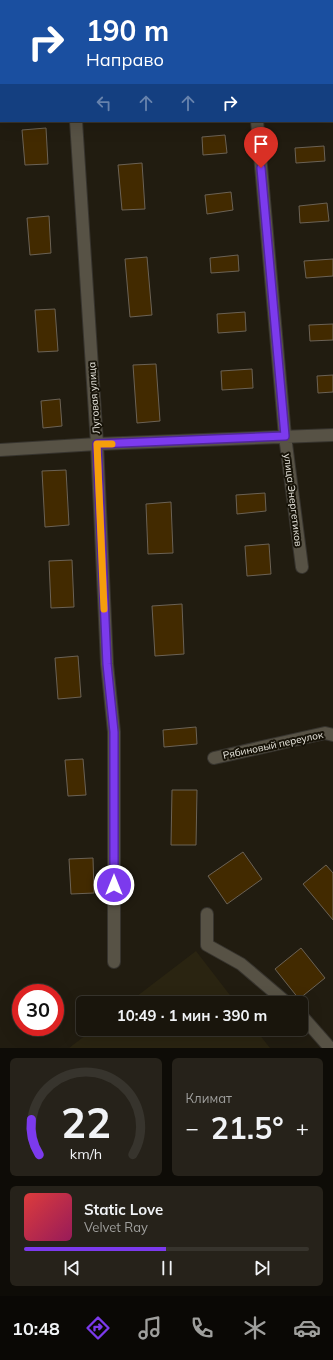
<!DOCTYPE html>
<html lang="ru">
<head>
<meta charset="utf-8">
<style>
	:root { --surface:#19150c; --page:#26221a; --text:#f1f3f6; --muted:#9f9f9d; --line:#37342d; --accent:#7c3aed }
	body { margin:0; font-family:Mulish,sans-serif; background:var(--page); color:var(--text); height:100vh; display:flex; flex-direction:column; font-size:15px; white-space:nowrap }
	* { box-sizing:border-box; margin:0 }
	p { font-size:13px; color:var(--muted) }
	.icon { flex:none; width:22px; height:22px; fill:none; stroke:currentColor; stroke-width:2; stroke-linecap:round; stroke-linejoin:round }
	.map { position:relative; height:1048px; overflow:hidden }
	.sheet { display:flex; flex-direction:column; gap:10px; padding:10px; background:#0e0c07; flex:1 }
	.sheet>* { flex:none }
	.guide { position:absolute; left:0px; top:0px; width:333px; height:122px; box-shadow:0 4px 16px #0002,0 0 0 1px var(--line); background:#1a4fa0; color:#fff; overflow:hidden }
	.speed { position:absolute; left:12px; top:984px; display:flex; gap:8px; font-size:20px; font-weight:700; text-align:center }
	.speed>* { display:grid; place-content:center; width:52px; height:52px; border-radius:50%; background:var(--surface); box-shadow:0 4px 16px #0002,0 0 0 1px var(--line); line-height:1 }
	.speed .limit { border:6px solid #d22; background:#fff; color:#111 }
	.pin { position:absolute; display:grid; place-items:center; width:34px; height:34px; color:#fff; margin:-41px -17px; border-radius:50% 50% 50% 0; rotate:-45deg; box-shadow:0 0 4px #0007 }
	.pin .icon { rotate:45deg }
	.me { position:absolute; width:44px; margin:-22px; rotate:0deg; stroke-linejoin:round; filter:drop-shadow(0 0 3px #0008) }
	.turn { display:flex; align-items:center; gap:14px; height:84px; padding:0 20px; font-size:18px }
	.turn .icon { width:52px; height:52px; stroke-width:2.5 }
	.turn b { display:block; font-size:28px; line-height:34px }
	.lanes { display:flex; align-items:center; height:38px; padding:0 20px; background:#0003; justify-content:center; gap:20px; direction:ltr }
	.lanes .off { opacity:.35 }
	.big { font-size:30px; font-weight:700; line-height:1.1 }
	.sheet .tile { flex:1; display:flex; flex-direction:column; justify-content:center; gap:6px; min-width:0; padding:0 14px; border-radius:6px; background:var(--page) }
	.sheet .dial { align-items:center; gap:0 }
	.dial svg { height:104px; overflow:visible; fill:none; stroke:var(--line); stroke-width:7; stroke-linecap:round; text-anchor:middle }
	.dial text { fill:var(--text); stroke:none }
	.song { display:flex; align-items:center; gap:12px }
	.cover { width:48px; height:48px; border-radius:6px; background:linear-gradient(135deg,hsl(0 70% 55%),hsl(330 70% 35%)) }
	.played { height:4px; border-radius:2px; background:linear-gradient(90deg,var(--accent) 50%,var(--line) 50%) }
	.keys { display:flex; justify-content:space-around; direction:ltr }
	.heat { display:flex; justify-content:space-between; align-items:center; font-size:22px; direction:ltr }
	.sheet .tiles { flex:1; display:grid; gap:10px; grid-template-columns:1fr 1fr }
	.tile:last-child { grid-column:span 2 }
	.trip { position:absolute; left:76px; top:996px; width:232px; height:40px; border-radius:6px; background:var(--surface); box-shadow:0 4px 16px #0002,0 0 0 1px var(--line); font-weight:700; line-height:40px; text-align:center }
	.tab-bar { display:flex; height:64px; justify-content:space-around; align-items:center; background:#0a0805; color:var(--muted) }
	.tab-bar .icon { width:28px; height:28px }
	.tab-bar .on { color:var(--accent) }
	.tab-bar b { font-size:18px; color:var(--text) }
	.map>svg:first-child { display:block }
	.built { fill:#2a2411 }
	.building { fill:#422a00; stroke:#6b6255 }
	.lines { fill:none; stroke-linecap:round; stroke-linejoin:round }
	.minor-casing { stroke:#37342e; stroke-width:14 }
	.minor { stroke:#575245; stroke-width:12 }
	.route-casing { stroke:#51269a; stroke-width:10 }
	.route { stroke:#7c3aed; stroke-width:7 }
	.slow { stroke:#f59e0b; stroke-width:7 }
	.labels { text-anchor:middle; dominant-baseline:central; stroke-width:4; stroke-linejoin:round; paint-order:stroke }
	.street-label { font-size:10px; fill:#eceae2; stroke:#171308 }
</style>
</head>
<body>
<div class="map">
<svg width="333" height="1048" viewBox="0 0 333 1048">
	<rect width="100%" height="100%" fill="#211c10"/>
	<path class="built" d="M196,951l40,52h-108z
		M94,1029h161l15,19h-201z"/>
	<path class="building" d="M46,128l2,36 -23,1 -3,-35z
		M225,135l2,18 -24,2 -1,-18z
		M324,146l1,15 -29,2 -1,-15z
		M142,163l3,46 -23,1 -4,-45z
		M231,192l2,18 -26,4 -2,-19z
		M327,203l2,18 -29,2 -1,-17z
		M49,216l2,37 -21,2 -3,-37z
		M238,255l1,16 -28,2 -1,-15z
		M147,257l5,58 -22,2 -5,-58z
		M333,259v17l-27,2 -2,-17z
		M55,309l3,42 -20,1 -3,-42z
		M245,312l1,19 -28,2 -1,-19z
		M333,324v16l-23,1 -1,-16z
		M156,364l4,57 -23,2 -4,-58z
		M252,369l1,19 -31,2 -1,-19z
		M333,375v17l-15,1 -1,-17z
		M60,399l2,27 -19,2 -2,-27z
		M66,470l3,55 -24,2 -3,-56z
		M265,493l1,18 -29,3 -1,-19z
		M171,502l2,51 -25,1 -2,-50z
		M269,544l2,30 -24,2 -2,-30z
		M72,560l2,47 -23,1 -2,-47z
		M182,604l2,50 -29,2 -3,-50z
		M78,656l3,41 -23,2 -3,-41z
		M196,727l1,17 -33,3 -1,-17z
		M83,759l3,36 -18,1 -3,-36z
		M172,790h25l-1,55h-25z
		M243,852l19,27 -35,25 -19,-28z
		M93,858l1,35 -23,1 -2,-35z
		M326,865l7,8v47l-30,-36z
		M301,948l24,30 -26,21 -24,-30z"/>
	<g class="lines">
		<g class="minor-casing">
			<path id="minor" d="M76,121l21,323 10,220 7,68v230
				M257,121l28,315 17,131
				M0,450l97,-6 236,-9
				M214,758l111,-25 8,2
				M207,914v31l34,19 46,39
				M301,1015l29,33"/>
		</g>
		<use href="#minor" class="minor"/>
	</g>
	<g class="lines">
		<g class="route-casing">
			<path id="route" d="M114,885v-153l-7,-68 -10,-220 188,-8 -24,-268"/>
		</g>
		<use href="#route" class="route"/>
		<path class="slow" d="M104,609l-7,-165h15"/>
	</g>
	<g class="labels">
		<g class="street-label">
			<text transform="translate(94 398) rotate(-94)">Луговая улица</text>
			<text transform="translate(293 500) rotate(83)">улица Энергетиков</text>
			<text transform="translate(273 745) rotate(-12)">Рябиновый переулок</text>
		</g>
	</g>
</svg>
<div class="speed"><div class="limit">30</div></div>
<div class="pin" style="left:261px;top:168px;background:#d93025"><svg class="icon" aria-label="arrive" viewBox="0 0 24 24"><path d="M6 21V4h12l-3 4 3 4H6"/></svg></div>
<svg class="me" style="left:114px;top:885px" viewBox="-20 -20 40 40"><circle r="17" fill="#7c3aed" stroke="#fff" stroke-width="3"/><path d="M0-11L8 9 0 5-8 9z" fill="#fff"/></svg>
<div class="trip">10:49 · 1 мин · 390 m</div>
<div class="guide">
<div class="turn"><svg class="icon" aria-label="right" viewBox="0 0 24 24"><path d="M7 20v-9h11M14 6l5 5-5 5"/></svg><div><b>190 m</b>Направо</div></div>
<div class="lanes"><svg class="icon off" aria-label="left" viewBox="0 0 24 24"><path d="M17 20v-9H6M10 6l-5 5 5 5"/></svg><svg class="icon off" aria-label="ahead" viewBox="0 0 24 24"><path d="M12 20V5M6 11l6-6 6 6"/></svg><svg class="icon off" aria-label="ahead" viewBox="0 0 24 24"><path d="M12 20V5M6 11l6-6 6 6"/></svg><svg class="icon" aria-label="right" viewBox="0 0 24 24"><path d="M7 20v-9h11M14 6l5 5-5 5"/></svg></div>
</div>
</div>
<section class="sheet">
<div class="tiles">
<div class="tile dial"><svg viewBox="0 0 100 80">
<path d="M14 69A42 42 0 1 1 86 69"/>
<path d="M14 69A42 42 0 0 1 8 42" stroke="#7c3aed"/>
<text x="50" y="56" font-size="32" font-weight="700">22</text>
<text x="50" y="72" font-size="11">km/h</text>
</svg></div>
<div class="tile"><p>Климат</p>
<div class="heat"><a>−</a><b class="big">21.5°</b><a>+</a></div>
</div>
<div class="tile">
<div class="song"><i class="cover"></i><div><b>Static Love</b><p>Velvet Ray</p></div></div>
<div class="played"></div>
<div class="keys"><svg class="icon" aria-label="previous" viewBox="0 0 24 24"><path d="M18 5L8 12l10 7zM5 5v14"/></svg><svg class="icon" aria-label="pause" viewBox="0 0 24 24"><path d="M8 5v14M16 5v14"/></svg><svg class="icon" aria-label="next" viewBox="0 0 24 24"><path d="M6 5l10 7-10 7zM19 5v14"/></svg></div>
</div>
</div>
</section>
<nav class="tab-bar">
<b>10:48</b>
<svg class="icon on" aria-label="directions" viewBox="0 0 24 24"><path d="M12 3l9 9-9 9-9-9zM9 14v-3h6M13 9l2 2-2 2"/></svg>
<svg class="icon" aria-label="music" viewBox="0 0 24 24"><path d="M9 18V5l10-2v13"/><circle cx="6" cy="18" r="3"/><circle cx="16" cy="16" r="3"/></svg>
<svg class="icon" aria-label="phone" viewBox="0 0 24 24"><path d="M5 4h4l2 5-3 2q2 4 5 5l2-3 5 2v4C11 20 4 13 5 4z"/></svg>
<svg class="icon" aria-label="climate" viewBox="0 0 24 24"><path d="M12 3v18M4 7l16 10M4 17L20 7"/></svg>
<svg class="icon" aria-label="car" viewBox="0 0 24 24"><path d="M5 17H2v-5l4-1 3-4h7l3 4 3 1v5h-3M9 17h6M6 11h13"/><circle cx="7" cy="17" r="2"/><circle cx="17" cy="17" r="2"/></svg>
</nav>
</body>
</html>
